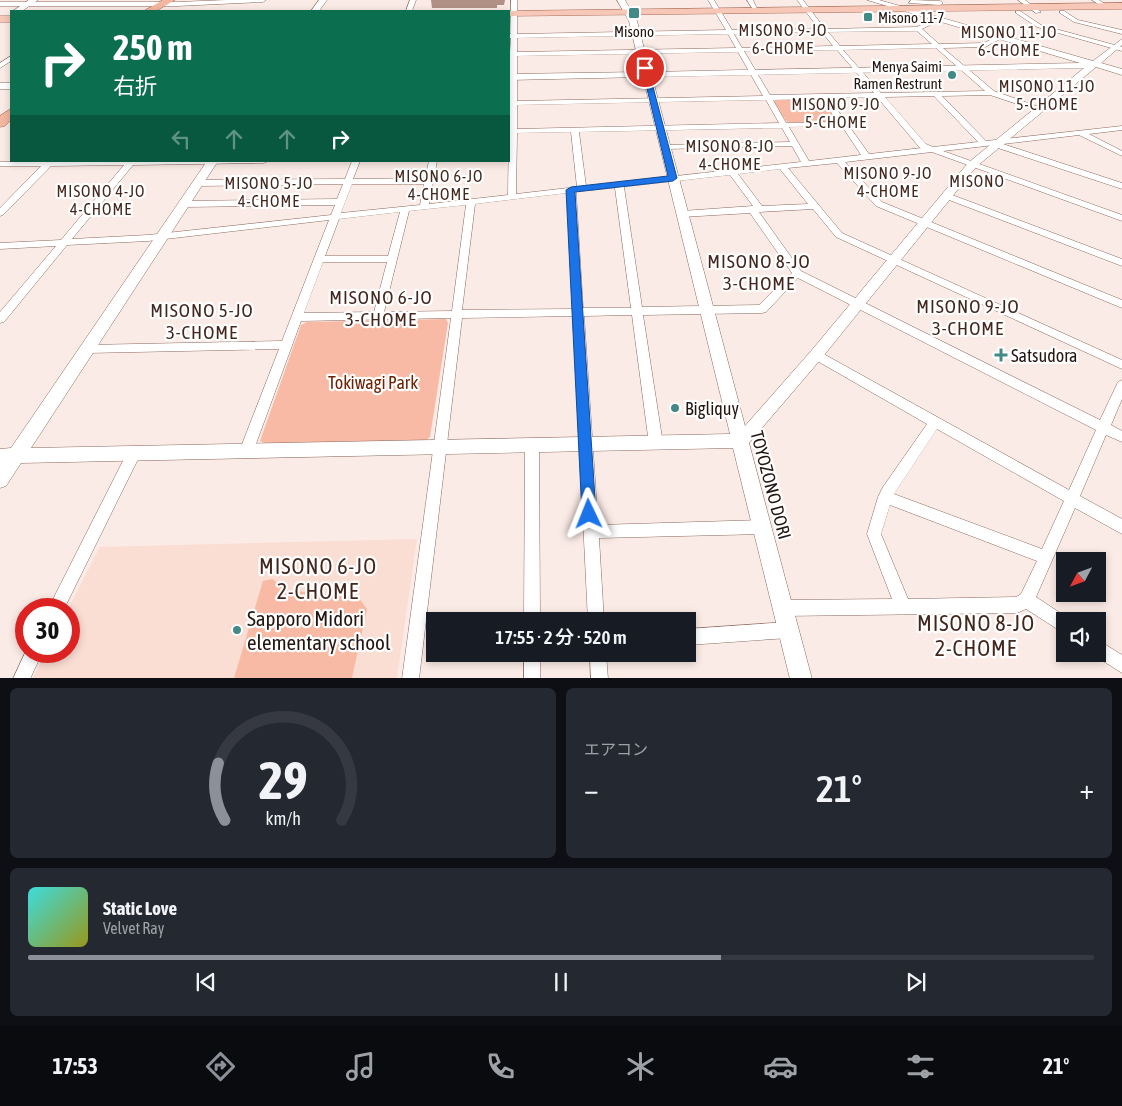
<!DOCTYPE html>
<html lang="ja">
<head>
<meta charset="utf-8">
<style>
	:root { --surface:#171b24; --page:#242831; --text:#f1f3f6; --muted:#9ea1a6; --line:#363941; --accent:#8c9099 }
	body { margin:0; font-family:"Asap Condensed","Noto Sans JP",sans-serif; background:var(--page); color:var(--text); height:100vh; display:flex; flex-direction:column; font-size:19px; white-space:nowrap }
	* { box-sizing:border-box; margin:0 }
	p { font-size:16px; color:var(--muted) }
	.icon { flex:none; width:28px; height:28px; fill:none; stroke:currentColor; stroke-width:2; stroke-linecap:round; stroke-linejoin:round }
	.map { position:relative; height:678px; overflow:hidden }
	.drawer { display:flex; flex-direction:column; gap:10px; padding:10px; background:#0d0f14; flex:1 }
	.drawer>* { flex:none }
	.hud { position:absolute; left:10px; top:10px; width:500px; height:152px; border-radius:0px; box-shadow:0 2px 8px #0003; background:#0b6e4f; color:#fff; overflow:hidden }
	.needle { width:32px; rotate:229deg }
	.fabs { position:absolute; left:1056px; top:552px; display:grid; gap:10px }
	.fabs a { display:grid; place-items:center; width:50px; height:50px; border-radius:0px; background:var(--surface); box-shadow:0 2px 8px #0003; font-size:25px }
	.speed { position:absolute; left:15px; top:598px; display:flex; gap:10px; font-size:25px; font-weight:700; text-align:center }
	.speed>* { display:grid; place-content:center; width:65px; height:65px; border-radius:50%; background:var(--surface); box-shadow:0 2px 8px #0003; line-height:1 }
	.speed .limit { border:8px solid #d22; background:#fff; color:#111 }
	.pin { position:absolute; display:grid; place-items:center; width:42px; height:42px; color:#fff; margin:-21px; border:2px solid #fff; border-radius:50%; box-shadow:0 1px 5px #0007 }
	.me { position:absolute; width:55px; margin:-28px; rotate:358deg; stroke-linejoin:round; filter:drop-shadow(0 0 4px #0008) }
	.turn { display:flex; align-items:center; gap:18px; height:105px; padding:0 20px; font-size:22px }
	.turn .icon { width:65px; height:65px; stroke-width:2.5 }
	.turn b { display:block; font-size:35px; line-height:42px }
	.lanes { display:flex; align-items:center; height:48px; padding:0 20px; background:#0003; justify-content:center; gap:25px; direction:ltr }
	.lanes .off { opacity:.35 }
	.big { font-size:38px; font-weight:600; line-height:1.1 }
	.drawer .card { flex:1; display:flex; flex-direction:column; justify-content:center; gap:8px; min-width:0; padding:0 18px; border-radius:8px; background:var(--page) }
	.drawer .dial { align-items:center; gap:0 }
	.dial svg { height:130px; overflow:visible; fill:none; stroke:var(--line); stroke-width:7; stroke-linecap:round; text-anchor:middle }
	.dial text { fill:var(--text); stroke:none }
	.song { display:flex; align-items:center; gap:15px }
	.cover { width:60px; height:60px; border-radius:8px; background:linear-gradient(135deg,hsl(180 70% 55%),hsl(60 70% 35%)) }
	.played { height:5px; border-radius:2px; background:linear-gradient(90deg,var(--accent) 65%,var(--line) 65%) }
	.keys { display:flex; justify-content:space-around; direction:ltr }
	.heat { display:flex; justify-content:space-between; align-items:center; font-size:28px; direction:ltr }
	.drawer .tiles { flex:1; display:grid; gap:10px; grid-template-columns:1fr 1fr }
	.card:last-child { grid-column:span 2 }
	.trip { position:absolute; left:426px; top:612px; width:270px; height:50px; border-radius:0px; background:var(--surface); box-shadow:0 2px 8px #0003; font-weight:600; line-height:50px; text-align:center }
	.dock { display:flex; height:80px; justify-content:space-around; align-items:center; background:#090b0e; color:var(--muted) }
	.dock .icon { width:35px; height:35px }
	.dock .selected { color:var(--accent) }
	.dock b { font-size:22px; color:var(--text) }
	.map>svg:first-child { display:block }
	.built { fill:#faddd3 }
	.green { fill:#f8baa4 }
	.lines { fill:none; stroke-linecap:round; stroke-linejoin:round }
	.minor-casing { stroke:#8b6a5e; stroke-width:1 }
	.tertiary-casing { stroke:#8b6a5e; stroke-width:1 }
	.primary-casing { stroke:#aa725e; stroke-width:1 }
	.trunk-casing { stroke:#aa725e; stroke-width:1 }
	.minor { fill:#fff; fill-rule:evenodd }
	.tertiary { fill:#fff; fill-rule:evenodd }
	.primary { fill:#f7c8b8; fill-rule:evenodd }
	.trunk { fill:#f4b6a0; fill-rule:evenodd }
	.wall { fill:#b19186 }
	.route { fill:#1a73e8; stroke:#114b97 }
	.poi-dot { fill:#428a86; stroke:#fff; stroke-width:2 }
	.labels { text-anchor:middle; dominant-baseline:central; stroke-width:4.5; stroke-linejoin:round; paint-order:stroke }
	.far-poi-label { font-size:15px; fill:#231511; stroke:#fff; text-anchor:start }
	.far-neighbourhood-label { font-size:16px; letter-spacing:1px; fill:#43261c; stroke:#fff }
	.far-quarter-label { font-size:16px; letter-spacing:1px; fill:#43261c; stroke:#fff }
	.poi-label { font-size:18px; fill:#231511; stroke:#fff; text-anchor:start }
	.park-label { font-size:18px; fill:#6b2304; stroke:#fff }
	.street-label { font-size:18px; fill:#231511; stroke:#fff }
	.neighbourhood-label { font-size:19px; letter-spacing:1px; fill:#43261c; stroke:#fff }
	.near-poi-label { font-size:21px; fill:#231511; stroke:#fff; text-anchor:start }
	.near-neighbourhood-label { font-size:22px; letter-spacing:1px; fill:#43261c; stroke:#fff }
</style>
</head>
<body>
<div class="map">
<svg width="1122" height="679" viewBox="0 0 1122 679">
	<rect width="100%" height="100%" fill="#fbebe6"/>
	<path class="built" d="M417,539l-20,139 -365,1 14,-28h23l-1,-42 32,-62z"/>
	<path class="green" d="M818,98l4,2 15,22h-48l-3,-1 -12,-19 2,-3z
		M446,319l2,4 -18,114 -6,5 -153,4 -11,-5 41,-116 6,-3z
		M272,579l16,11 71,8 8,11 -15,69h-118l29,-97z"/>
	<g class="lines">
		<g class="minor-casing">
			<path id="minor" d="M227,0h39l-3,2 -86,4h-177v-4h177z
				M410,0h6l-4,11h-6z
				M511,0h6v34l209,-4 -18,-30h6l18,30 87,-1 -22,-29h6l22,29 92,-2 21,-10 2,3 -18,9 17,15 45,-1 14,-7h4v2l-17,9 -42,1 51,43 51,18 -7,2 -48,-16 -48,1 44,45 136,-15v4l-33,4 33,17v5l-43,-21 -76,9 119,39v6l-127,-42 -1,-2 -51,6 179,64v6l-190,-69 -87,10 37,40 240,98v8l-246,-102 -39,-43 -49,5 54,65 280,127v9l-286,-132 -23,-28 -54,3 42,59 299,149 18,-38 4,-2v19l-11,26 11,6v11l-16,-7 -26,61 42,23v15l-47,-26 -39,89 35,23 -6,1v13l-39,-25 -9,4 -235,3 -6,-2 -2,-6 2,-6 6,-2 110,-1 -25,-65 11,-37 5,-10 44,-63 -115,-66 -2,-3 2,-3h8l249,138 27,-60 -298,-152 -32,34 -4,1 -119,2 20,129 -2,4 -5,1 -5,-1 -2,-4 -17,-129 -48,1 14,209 165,-5 5,2 2,5 -2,5 -5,2 -164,4 5,83h-16l-15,-305 -111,2 -43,361h-17l49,-361 -150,3 -48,131 -2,4 -5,2 -5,-2 -2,-4 40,-103 -192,4 -6,-4 6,-4 195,-4 47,-121 -181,21 -81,4 -63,77 -4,1v-11l56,-66 -56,3v-6l61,-3 63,-75 -73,1 -48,49 -3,1v-8l41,-42h-41v-4l268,-1 -4,2 -131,2 -61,74 76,-4 183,-20 4,-10 -151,2 -4,-3 4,-3 153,-2 6,-15 -145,2 -4,-3 4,-3 147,-1 7,-18h8l-7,18 72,-1 4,-17h8l-8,43 79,-9 2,-139 -1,-4h1l1,-14h-2v-4h2zM917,31l15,13 -92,2 -12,-14zM822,32l11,14 -91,2 -8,-14zM728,34l8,14 -219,4v-14zM936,48l49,43 -104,2 -38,-43zM837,50l37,43 -104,2 -26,-44zM738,52l25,44 -246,5v-45zM877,97l43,51h2l-53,6 -40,-56zM885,97l49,-1 44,46 -45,5 -7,-3zM822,99l16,23 -52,1 -13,-23zM766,100l13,23 -262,6v-24zM842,126l19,29 -52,6 -20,-34zM782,128l8,14 -125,3 -4,2 4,2 127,-3 9,16 -215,24 -7,-54zM571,132l6,55 -61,7 1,-61zM780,169l28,35 -46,2 -24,-32zM730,175l23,31 -71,5 -5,3 5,3 68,-4 42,60 -33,32 -117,2 -18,-120zM352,184h72l-4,21 -79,8zM615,188l16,120h-48l-7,-116zM567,193l6,116 -111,1 13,-106zM466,205l-14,106 -68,1 25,-101zM400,212l-12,44h-63l14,-37zM323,262h64l-13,50 -70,1zM937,429l127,72 -22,48 -148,-55zM890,505l147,56 -16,33 -5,3 -108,2 -27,-65z
				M747,0h6l5,11h-4z
				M911,0l29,1 3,2 -3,2 -31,-2z
				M1018,0h7l16,12 -5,1z
				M1092,0h7l9,6 -5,1z
				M1016,11h4l21,14 81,22v4l-85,-24 -21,-14z
				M1060,11h4l14,9 44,10v4l-48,-12 -14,-9z
				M11,56v5l-11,7v-5z
				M947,193l175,66v7l-178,-68v-4z
				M532,440l5,1 2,4 1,176h-16l1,-176 2,-4z
				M134,447l5,2 2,4 -77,156h-16l81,-160z
				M788,622l6,2 2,6 -2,6 -6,2 -100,7v-16z
				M1098,640l24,15v18l-30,-19h6z
				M26,651h17l-13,28h-17z
				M524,654h16v25h-16z
				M590,654h16l2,25h-17z"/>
		</g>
		<g class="tertiary-casing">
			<path id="tertiary" d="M29,0h9l-16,11h-9z
				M319,0h8l-8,11h-8z
				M617,0h8l12,21 13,51 430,-9 -213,-63h12l214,61 29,-22v6l-21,18 21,6v6l-26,-8 -120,100 -155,192 -72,84 63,236h-22l-57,-231 -712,15 -15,23 -6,2v-39l11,-1 196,-287h11l-187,287 699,-14 -87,-357 -134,3v-6l132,-2 -12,-51zM1084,68l-116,95 -157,188 -66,75 -93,-349z
				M0,83h11v6h-11z"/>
		</g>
		<g class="primary-casing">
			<path id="primary" d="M1122,3v6l-613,7v-5h-4z
				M0,16h11v6h-11z"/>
		</g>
		<g class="trunk-casing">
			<path id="trunk" d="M163,0h12l-19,11h-12z
				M11,109v11l-6,6 -5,1v-11z"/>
		</g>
		<use href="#minor" class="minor"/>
		<use href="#tertiary" class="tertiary"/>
		<use href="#primary" class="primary"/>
		<use href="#trunk" class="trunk"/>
	</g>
	<path class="wall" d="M431,0h74l-1,5h-7v3h-65z"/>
	<path class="route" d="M645,66l3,2 29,110 -4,3 -98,11 21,322 -2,5 -5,2 -5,-2 -2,-5 -16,-324 5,-3 97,-11 -26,-108z"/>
	<g class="poi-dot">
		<rect x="628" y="7" width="12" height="12" rx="2.5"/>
		<rect x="863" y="12" width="10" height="10" rx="2.5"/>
		<circle cx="952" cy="75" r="5"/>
		<path d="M998.5 347.5h5v5h5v5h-5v5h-5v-5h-5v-5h5z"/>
		<circle cx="675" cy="408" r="5"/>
		<circle cx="237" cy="630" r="5"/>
	</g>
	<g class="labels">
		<g class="far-poi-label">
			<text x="878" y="17">Misono 11-7</text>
			<text x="634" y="31" text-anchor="middle">Misono</text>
			<text x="942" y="66" text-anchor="end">Menya Saimi<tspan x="942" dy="17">Ramen Restrunt</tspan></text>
		</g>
		<g class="far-neighbourhood-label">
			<text x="783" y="30">MISONO 9-JO<tspan x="783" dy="18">6-CHOME</tspan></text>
			<text x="1009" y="32">MISONO 11-JO<tspan x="1009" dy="18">6-CHOME</tspan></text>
			<text x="1047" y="86">MISONO 11-JO<tspan x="1047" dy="18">5-CHOME</tspan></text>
			<text x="836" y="104">MISONO 9-JO<tspan x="836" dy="18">5-CHOME</tspan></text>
			<text x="730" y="146">MISONO 8-JO<tspan x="730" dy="18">4-CHOME</tspan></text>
			<text x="888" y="173">MISONO 9-JO<tspan x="888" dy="18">4-CHOME</tspan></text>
			<text x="439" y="176">MISONO 6-JO<tspan x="439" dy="18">4-CHOME</tspan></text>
			<text x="269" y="183">MISONO 5-JO<tspan x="269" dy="18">4-CHOME</tspan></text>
			<text x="101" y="191">MISONO 4-JO<tspan x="101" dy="18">4-CHOME</tspan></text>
		</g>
		<g class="far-quarter-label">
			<text x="977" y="181">MISONO</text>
		</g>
		<g class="poi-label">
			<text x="1011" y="355">Satsudora</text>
			<text x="685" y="408">Bigliquy</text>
		</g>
		<g class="park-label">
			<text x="373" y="382">Tokiwagi Park</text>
		</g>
		<g class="street-label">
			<text transform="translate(771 485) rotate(75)">TOYOZONO DORI</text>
		</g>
		<g class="neighbourhood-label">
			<text x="759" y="261">MISONO 8-JO<tspan x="759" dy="22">3-CHOME</tspan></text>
			<text x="381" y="297">MISONO 6-JO<tspan x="381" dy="22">3-CHOME</tspan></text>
			<text x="968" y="306">MISONO 9-JO<tspan x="968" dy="22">3-CHOME</tspan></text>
			<text x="202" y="310">MISONO 5-JO<tspan x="202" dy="22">3-CHOME</tspan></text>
		</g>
		<g class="near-poi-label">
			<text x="247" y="618">Sapporo Midori<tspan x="247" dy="24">elementary school</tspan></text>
		</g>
		<g class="near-neighbourhood-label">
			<text x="318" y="566">MISONO 6-JO<tspan x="318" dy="25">2-CHOME</tspan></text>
			<text x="976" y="623">MISONO 8-JO<tspan x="976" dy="25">2-CHOME</tspan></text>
		</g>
	</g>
</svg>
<div class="fabs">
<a><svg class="needle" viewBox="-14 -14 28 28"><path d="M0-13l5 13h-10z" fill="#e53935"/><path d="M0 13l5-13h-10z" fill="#9ea1a6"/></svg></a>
<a><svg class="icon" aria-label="sound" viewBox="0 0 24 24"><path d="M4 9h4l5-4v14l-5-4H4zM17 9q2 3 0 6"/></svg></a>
</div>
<div class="speed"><div class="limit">30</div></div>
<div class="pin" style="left:645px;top:68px;background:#d93025"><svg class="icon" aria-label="arrive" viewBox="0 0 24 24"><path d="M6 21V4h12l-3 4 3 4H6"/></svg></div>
<svg class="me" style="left:589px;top:514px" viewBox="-20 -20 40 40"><path d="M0-17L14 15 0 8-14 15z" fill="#1a73e8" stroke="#fff" stroke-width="4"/></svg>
<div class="trip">17:55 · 2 分 · 520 m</div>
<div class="hud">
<div class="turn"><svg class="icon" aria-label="right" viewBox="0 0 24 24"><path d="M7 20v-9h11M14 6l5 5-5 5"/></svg><div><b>250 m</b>右折</div></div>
<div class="lanes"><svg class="icon off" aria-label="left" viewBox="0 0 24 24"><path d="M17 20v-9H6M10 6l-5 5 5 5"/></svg><svg class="icon off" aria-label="ahead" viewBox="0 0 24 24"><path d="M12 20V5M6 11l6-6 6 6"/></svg><svg class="icon off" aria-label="ahead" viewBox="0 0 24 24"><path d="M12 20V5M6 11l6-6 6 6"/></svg><svg class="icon" aria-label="right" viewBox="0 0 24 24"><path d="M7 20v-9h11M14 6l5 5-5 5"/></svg></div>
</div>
</div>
<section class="drawer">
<div class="tiles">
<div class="card dial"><svg viewBox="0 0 100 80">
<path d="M14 69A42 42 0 1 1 86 69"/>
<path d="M14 69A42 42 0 0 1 10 34" stroke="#8c9099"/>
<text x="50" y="56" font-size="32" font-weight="700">29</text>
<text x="50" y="72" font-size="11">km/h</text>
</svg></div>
<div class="card"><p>エアコン</p>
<div class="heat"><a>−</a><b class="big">21°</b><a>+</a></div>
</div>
<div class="card">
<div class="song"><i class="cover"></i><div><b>Static Love</b><p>Velvet Ray</p></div></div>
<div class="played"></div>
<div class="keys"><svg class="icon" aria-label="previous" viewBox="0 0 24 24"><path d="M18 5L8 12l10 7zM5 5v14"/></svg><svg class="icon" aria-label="pause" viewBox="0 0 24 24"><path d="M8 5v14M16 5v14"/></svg><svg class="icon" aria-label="next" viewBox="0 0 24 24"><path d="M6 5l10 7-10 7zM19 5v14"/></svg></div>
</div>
</div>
</section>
<nav class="dock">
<b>17:53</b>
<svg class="icon selected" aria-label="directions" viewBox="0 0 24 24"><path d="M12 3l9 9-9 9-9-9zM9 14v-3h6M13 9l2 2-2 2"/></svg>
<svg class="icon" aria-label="music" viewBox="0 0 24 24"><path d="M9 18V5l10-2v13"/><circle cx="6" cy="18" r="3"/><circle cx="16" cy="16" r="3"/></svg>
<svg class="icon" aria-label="phone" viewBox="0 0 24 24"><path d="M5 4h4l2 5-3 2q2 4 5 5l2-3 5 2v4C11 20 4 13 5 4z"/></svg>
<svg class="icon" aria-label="climate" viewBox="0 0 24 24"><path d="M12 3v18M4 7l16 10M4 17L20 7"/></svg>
<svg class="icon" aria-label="car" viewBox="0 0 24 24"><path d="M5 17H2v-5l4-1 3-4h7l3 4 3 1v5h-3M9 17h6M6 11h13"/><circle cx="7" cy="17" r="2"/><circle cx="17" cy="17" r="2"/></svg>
<svg class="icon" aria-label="filters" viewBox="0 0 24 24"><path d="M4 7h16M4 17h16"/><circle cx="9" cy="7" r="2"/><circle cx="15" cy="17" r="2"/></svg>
<b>21°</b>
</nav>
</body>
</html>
